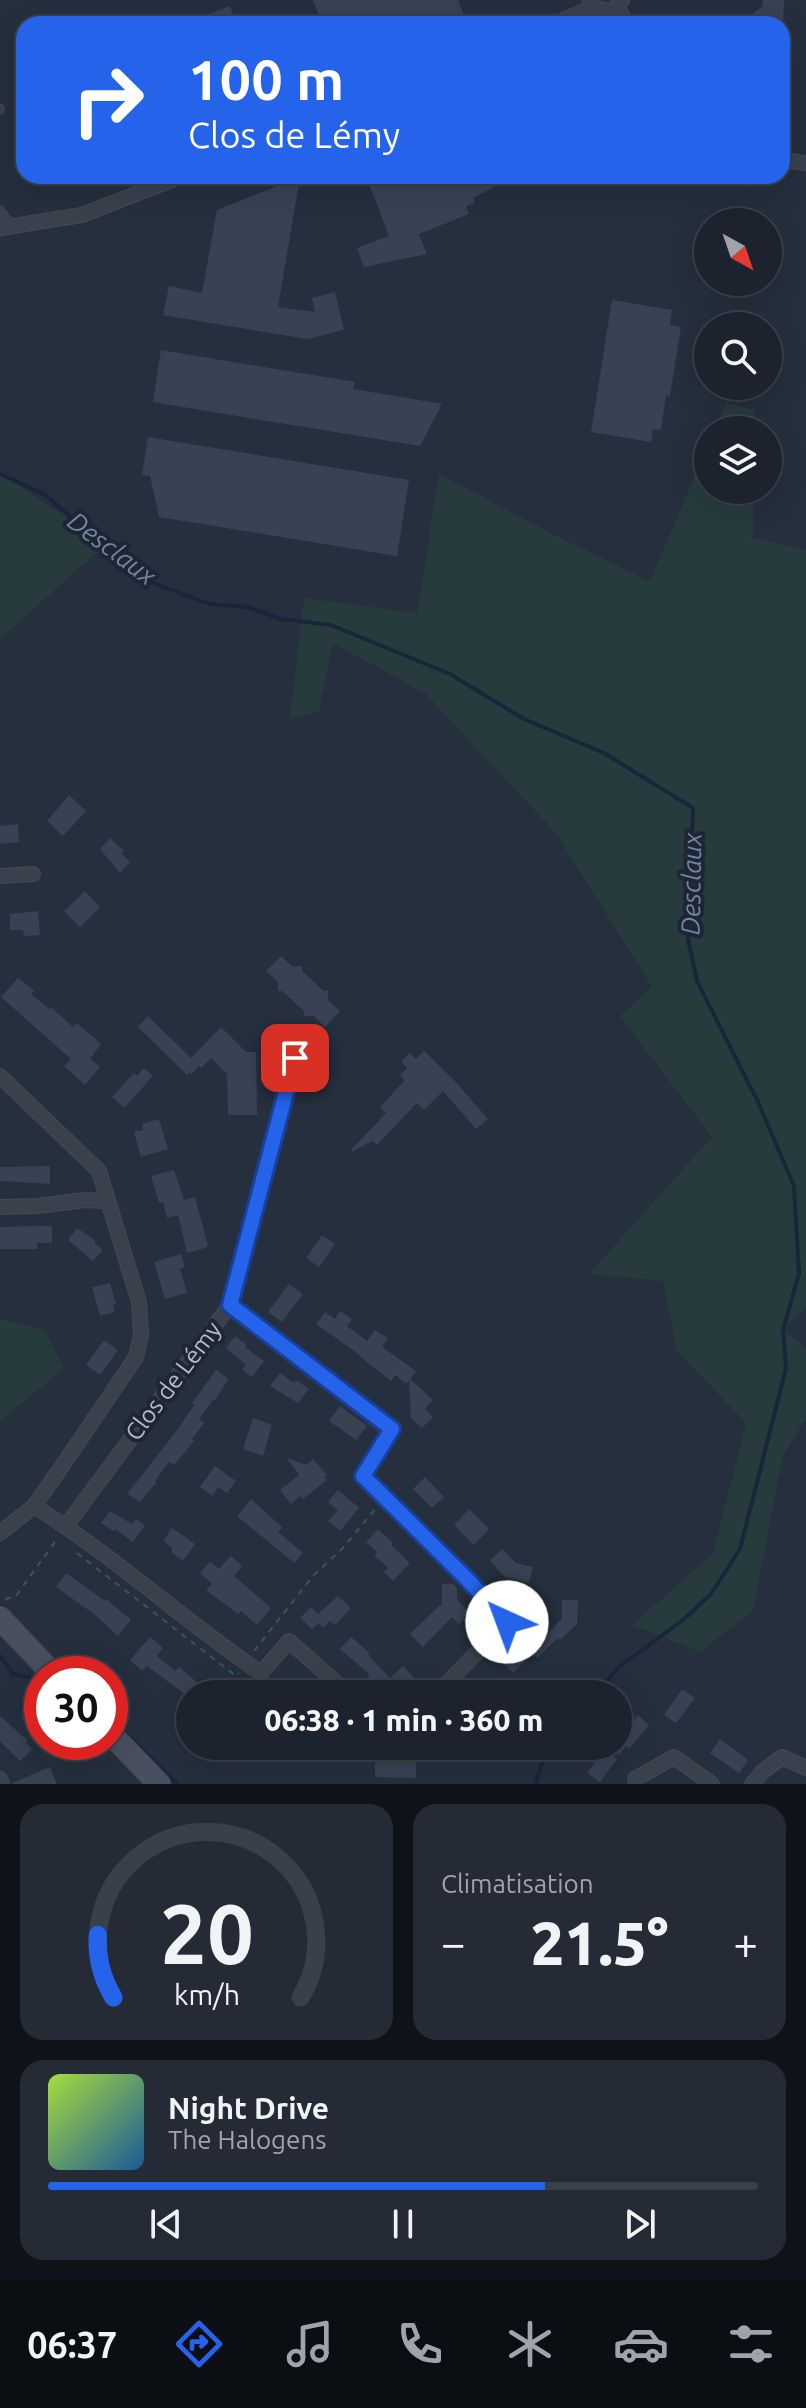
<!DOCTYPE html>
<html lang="fr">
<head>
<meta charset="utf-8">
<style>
	:root { --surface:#1c232e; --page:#252b36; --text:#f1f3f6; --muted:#a0a4aa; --line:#3a404a; --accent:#2563eb }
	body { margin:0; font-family:Ubuntu,sans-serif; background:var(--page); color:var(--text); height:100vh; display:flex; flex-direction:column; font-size:30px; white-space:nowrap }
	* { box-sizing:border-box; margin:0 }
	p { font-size:26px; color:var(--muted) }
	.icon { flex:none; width:44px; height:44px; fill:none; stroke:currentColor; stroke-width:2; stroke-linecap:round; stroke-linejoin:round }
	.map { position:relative; height:1784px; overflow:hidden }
	.drawer { display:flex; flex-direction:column; gap:20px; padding:20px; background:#0f1319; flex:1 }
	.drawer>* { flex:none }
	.top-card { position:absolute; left:16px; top:16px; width:774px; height:168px; border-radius:24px; box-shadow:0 8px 32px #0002,0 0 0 2px var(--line); background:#2563eb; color:#fff; overflow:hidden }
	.needle { width:52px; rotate:140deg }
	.tools { position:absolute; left:694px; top:208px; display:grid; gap:16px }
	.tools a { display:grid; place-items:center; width:88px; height:88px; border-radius:50%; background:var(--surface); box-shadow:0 8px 32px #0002,0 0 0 2px var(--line); font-size:40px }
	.speed { position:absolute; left:24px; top:1656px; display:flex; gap:16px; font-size:40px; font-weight:700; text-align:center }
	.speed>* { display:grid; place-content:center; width:104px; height:104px; border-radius:50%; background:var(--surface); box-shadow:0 8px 32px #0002,0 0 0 2px var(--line); line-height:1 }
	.speed .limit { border:12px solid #d22; background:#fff; color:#111 }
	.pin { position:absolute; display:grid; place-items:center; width:68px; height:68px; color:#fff; margin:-34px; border-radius:16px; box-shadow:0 4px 12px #0006 }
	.me { position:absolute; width:88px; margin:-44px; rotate:317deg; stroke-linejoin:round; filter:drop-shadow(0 0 6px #0008) }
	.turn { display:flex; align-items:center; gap:28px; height:168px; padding:0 40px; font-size:36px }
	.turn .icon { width:104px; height:104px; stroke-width:2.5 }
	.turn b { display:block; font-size:56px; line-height:68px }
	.big { font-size:60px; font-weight:800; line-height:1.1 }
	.drawer .tile { flex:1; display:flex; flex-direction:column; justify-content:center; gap:12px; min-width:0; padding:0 28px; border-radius:24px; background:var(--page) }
	.drawer .dial { align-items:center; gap:0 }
	.dial svg { height:208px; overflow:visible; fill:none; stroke:var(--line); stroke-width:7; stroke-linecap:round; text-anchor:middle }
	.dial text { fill:var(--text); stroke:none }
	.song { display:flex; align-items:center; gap:24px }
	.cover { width:96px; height:96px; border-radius:12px; background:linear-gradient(135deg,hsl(80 70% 55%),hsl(210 70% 35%)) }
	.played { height:8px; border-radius:4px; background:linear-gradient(90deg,var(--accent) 70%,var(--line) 70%) }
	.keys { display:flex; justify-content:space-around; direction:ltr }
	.heat { display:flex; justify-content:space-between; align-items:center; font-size:44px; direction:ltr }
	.drawer .tiles { flex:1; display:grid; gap:20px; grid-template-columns:1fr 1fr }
	.tile:last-child { grid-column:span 2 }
	.trip { position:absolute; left:176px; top:1680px; width:456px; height:80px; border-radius:40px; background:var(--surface); box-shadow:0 8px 32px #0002,0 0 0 2px var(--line); font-weight:800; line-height:80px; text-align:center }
	.dock { display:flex; height:128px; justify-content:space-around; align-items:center; background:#0b0e12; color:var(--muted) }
	.dock .icon { width:56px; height:56px }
	.dock .on { color:var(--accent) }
	.dock b { font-size:36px; color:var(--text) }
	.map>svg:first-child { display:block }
	.green { fill:#273b3e }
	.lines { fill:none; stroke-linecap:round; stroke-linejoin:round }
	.stream { stroke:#19253b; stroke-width:4 }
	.building { fill:#384253 }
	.lane-casing { stroke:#424a56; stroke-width:9 }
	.street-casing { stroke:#424a56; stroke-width:16 }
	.secondary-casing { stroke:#424a56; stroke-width:24 }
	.path { stroke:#405456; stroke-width:2; stroke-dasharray:6 6; stroke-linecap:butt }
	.lane { stroke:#39414d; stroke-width:7 }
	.street { stroke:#39414d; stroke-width:14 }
	.secondary { stroke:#485060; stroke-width:22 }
	.route-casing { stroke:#184099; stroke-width:20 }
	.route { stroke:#2563eb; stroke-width:14 }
	.labels { text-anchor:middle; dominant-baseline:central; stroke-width:8; stroke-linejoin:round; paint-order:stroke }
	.street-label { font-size:24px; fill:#b5bcc8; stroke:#1e2633 }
	.water-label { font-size:26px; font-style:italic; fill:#7085a6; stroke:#1e2633 }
</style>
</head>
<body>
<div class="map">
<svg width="806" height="1784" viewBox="0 0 806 1784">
	<rect width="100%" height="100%" fill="#252f3d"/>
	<path class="green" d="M726,403l29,7v20h-41z
		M708,445v45h46l-1,48 53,12v757l-22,23 22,19v69l-23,38 -30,155 -53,41 -68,-27 81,-72 33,-130 -69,-72 -14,-70 -74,-7 123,-137 -92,-121 32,-29 -97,-155 -129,-138 -93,-51 -14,69 -29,6 14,-120 113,15 22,-139 120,63 91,44z
		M0,473l106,71 -106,95z
		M0,1319l45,11 19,38 -64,53z"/>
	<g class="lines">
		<path class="stream" d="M0,474l44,20 101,86 64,24 38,3 34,12 50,6 119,49 74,45 80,34 89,55 -5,131 9,42 62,123 35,82 5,88 -16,56 3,38 -46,181 -29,45 -28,26 -64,47 -24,27
			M0,1656l13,18 21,4 -12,28 20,12
			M110,1718l67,66
			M535,1784l13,-38"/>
	</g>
	<path class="building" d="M313,0h145l9,24h-58l-3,-9 -23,9h-61z
		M763,0h21l-1,24h-46l25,-17z
		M230,6l7,18h-52v-1z
		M366,176h30l3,7 19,-7h77l3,9 -25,13 2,5 -9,3 3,8 -50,20 8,20 -63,13 -7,-19 32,-12z
		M300,177l-22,130 37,5 -3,-14 23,-6 9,38 -37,9 -144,-24 6,-29 33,7 15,-83z
		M612,300l60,10 -2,15 11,2 -11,69 -4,-1 -5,35 -8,-1 -2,13 -60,-10z
		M161,350l194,32 -2,7 89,15 -22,42 -267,-44z
		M148,437l261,43 -12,76 -238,-39 -9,-41 -8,-1z
		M69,795l17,16 -23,25 -16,-15z
		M18,824l1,18 -19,2v-18z
		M110,838l14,13 -2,3 8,8 -10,11 -20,-24z
		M85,891l15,16 -20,20 -16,-16z
		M38,911l2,24 -16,1 -1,-6h-13v-16z
		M281,956l12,11 9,-1v5l22,20 4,-1v10l12,11 -15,16 -11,-11h-10v-5l-22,-20h-4v-9l-12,-11z
		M18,978l16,13 -3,3 18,15 2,-2 22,20 4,-4 24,21 -11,15 10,8 -15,18 -21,-19 7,-7 -70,-62z
		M148,1016l43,42 30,-31 25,25h10l1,63h-29l-1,-41 -16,-16 -10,10 -2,-2 -7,8 -2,-2 -3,3 -49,-48z
		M424,1051l30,29 34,39 -12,10 -33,-38 -19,19 -7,-7 -40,42 -5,-4 -20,11 -1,-2 35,-37 -6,-6 25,-27 -5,-5 7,-7 -6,-6 8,-9 7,6z
		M144,1068l9,8 -29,32 -12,-11 22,-24 3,3z
		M159,1119l9,30 -27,8 -7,-25 9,-2 -1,-6z
		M50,1166v18l-50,-3v-14z
		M174,1170l10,30 11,-3 13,49 -3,2 -18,5 -9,-38 -11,3 -4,-16 -4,1 -8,-27z
		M38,1226h14v17h-15v6h-37v-22z
		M77,1228l19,13 -2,2 9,7 -10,11 -25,-21z
		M322,1235l13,9 -16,23 -13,-9z
		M181,1254l4,13 -5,2 7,24 -22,6 -11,-37z
		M110,1283l6,21 -3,1 2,7 -15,4 -8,-29z
		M289,1284l14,10 -21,28 -14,-10z
		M340,1311l12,8 -5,7 20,15 8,-11 13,8 -6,9 34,24 -6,8 23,21 -8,9 8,8 -11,11 -11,-10 -2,-38 -3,4 -11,-9 -4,6 -32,-25 1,-1 -44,-31 9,-12 10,7z
		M235,1336l12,9 -2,2 19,14 -12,16 -10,-7 4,-5 -20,-17z
		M104,1340l14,10 -18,25 -14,-10z
		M216,1370l13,9 -15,22 -1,-1 -14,19 5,4 -12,16 2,2 -20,24 -5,-3 -14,19 2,1 -17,20 -13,-8 51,-65 16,-24 -2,-2z
		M280,1373l14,10 2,-3 13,9 -11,14 -28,-17z
		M340,1406l27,20 -11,14 -27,-19z
		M253,1418l19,7 -9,31 -20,-7z
		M286,1457l20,8 7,-6 14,16 -3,3 3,2 -24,19 -3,-3 -9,8 -11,-14 19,-15z
		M215,1466l21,15 -9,12 -9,-6 -6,9 -12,-9z
		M425,1477l19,20 -12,11 -19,-19z
		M338,1490l21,18 -19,23 -12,-10 10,-11 -10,-8z
		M251,1499l31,28 -4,5 25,21 -9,10 -57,-47z
		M469,1509l20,20 -15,16 -20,-20z
		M110,1511l22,13 4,-5 9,7 -12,16 -18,-13 -2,2 -12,-8z
		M172,1528l23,16 -12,17 -11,-8v-5l-9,-7z
		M378,1529l15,14 -2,2 19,18 -17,18 -9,-9 4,-4 -14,-13 3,-3 -11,-10z
		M502,1549l14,14 17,4 -4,16 -24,-6 -15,-16z
		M231,1556l11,10 -8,10 37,32 -14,17 -16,-14 -3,3 -32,-24 6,-6 -12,-11 10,-12 9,8z
		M66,1573l39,28 1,-2 25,21 -13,16 -24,-22 -38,-27z
		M442,1584h11l4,4v12l13,13 -11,11 -7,-7 -29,30 -13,-13 30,-29 2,2z
		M338,1596l13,12 -16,17 -5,-4 -6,7 -6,-5 -6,6 -12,-11 11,-11 7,7z
		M562,1600h16l-1,24 -17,16 -2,-2 -21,20 -5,-4 -19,19 -12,-12 20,-19 5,-4 2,3 6,-6 6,6 15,-15 7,-8z
		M150,1637l13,11 -6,8 18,15 4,-4 21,18 -7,9h-3v4l-43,-32 -5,5 -12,-11z
		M351,1637l19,16 -2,2 22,23 13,-12 11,12 -15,13 -20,-1 -12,-13 3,-2 -30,-26z
		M682,1689l13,9 -19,25 -12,-8z
		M638,1715l11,10 -20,24 -3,-3 -8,10v-18z
		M0,1716l27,24 -2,2 7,7 -12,12 -20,-20z
		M720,1739l28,21 -9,13 -29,-20z
		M604,1750l13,9 -17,23 -13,-9z
		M394,1758h22v20l-41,-1v-14l7,-1v-3z
		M50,1767l7,17h-45v-1z"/>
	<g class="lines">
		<g class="lane-casing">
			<path id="lane" d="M0,108v2
				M0,210l13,16"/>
		</g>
		<g class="street-casing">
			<path id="street" d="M590,2c10,12 24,11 32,-2
				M617,7l11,17
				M554,24l40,-17
				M782,160l24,3
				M0,228l82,-13 100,-39
				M0,876l33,-2
				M0,1076l99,95 40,131 2,33 -5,22 -69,102 -33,47 -34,27
				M0,1207l38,-1 47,-6 22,1
				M230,1305l65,-247
				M34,1506c80,50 149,114 227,167l28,-32 60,53
				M66,1526l164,-221 162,124 -29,47 103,102 41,44 -71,72
				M0,1779l2,5
				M635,1779l39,-22 38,27
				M752,1784l10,-12 20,-15 24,11"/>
		</g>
		<g class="secondary-casing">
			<path id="secondary" d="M0,1618l53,56
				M110,1733l49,51"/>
		</g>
		<path class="path" d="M77,1553l159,123 3,-3
			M5,1599l11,-3 41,-57
			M254,1651l59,-75 29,-27 35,-42"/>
		<use href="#lane" class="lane"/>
		<use href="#street" class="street"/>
		<use href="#secondary" class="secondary"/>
	</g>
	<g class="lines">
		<g class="route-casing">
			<path id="route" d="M295,1058l-65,247 162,124 -29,47 103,102 41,44"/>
		</g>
		<use href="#route" class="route"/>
	</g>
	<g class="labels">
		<g class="street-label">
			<text transform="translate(173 1381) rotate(-53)">Clos de Lémy</text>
		</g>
		<g class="water-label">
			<text transform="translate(112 548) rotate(37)">Desclaux</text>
			<text transform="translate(691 884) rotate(-89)">Desclaux</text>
		</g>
	</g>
</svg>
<div class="tools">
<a><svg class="needle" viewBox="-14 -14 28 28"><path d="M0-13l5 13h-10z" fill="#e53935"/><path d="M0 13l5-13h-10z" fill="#a0a4aa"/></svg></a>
<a><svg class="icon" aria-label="search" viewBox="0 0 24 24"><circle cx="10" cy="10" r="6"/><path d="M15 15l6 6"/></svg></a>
<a><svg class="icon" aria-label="layers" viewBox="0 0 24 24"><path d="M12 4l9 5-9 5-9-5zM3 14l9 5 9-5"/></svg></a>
</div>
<div class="speed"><div class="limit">30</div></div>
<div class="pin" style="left:295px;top:1058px;background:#d93025"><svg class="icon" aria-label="arrive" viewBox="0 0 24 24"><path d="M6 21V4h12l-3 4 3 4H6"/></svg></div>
<svg class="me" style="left:507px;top:1622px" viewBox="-20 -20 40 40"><circle r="19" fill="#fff"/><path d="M0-13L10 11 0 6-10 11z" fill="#2563eb"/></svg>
<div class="trip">06:38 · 1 min · 360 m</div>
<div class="top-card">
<div class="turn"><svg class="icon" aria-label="right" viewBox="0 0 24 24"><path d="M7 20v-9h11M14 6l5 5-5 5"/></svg><div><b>100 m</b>Clos de Lémy</div></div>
</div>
</div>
<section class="drawer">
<div class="tiles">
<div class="tile dial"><svg viewBox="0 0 100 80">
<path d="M14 69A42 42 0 1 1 86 69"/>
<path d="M14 69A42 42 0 0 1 8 45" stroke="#2563eb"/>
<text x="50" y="56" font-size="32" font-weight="700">20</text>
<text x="50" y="72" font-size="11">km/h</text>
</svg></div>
<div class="tile"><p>Climatisation</p>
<div class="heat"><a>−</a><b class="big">21.5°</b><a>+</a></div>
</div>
<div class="tile">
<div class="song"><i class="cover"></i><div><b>Night Drive</b><p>The Halogens</p></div></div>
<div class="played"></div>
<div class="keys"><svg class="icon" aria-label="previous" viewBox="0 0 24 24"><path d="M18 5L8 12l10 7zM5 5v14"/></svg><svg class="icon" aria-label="pause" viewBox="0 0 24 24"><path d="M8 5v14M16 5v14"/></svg><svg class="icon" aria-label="next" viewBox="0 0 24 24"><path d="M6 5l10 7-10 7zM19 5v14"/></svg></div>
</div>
</div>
</section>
<nav class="dock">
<b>06:37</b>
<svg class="icon on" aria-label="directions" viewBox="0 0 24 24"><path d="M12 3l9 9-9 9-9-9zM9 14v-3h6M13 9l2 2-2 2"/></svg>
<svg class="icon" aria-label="music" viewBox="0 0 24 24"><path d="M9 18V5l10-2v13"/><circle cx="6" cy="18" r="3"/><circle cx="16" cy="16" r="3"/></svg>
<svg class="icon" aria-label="phone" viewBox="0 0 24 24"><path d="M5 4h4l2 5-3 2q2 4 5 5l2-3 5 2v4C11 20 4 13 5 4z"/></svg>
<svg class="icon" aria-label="climate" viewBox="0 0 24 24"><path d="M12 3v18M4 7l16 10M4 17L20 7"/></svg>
<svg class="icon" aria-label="car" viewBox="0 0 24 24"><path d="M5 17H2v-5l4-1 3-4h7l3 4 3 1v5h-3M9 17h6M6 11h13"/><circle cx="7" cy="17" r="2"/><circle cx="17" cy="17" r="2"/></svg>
<svg class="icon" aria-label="filters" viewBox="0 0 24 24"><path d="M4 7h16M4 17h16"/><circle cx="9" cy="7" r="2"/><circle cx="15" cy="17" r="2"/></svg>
</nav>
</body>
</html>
